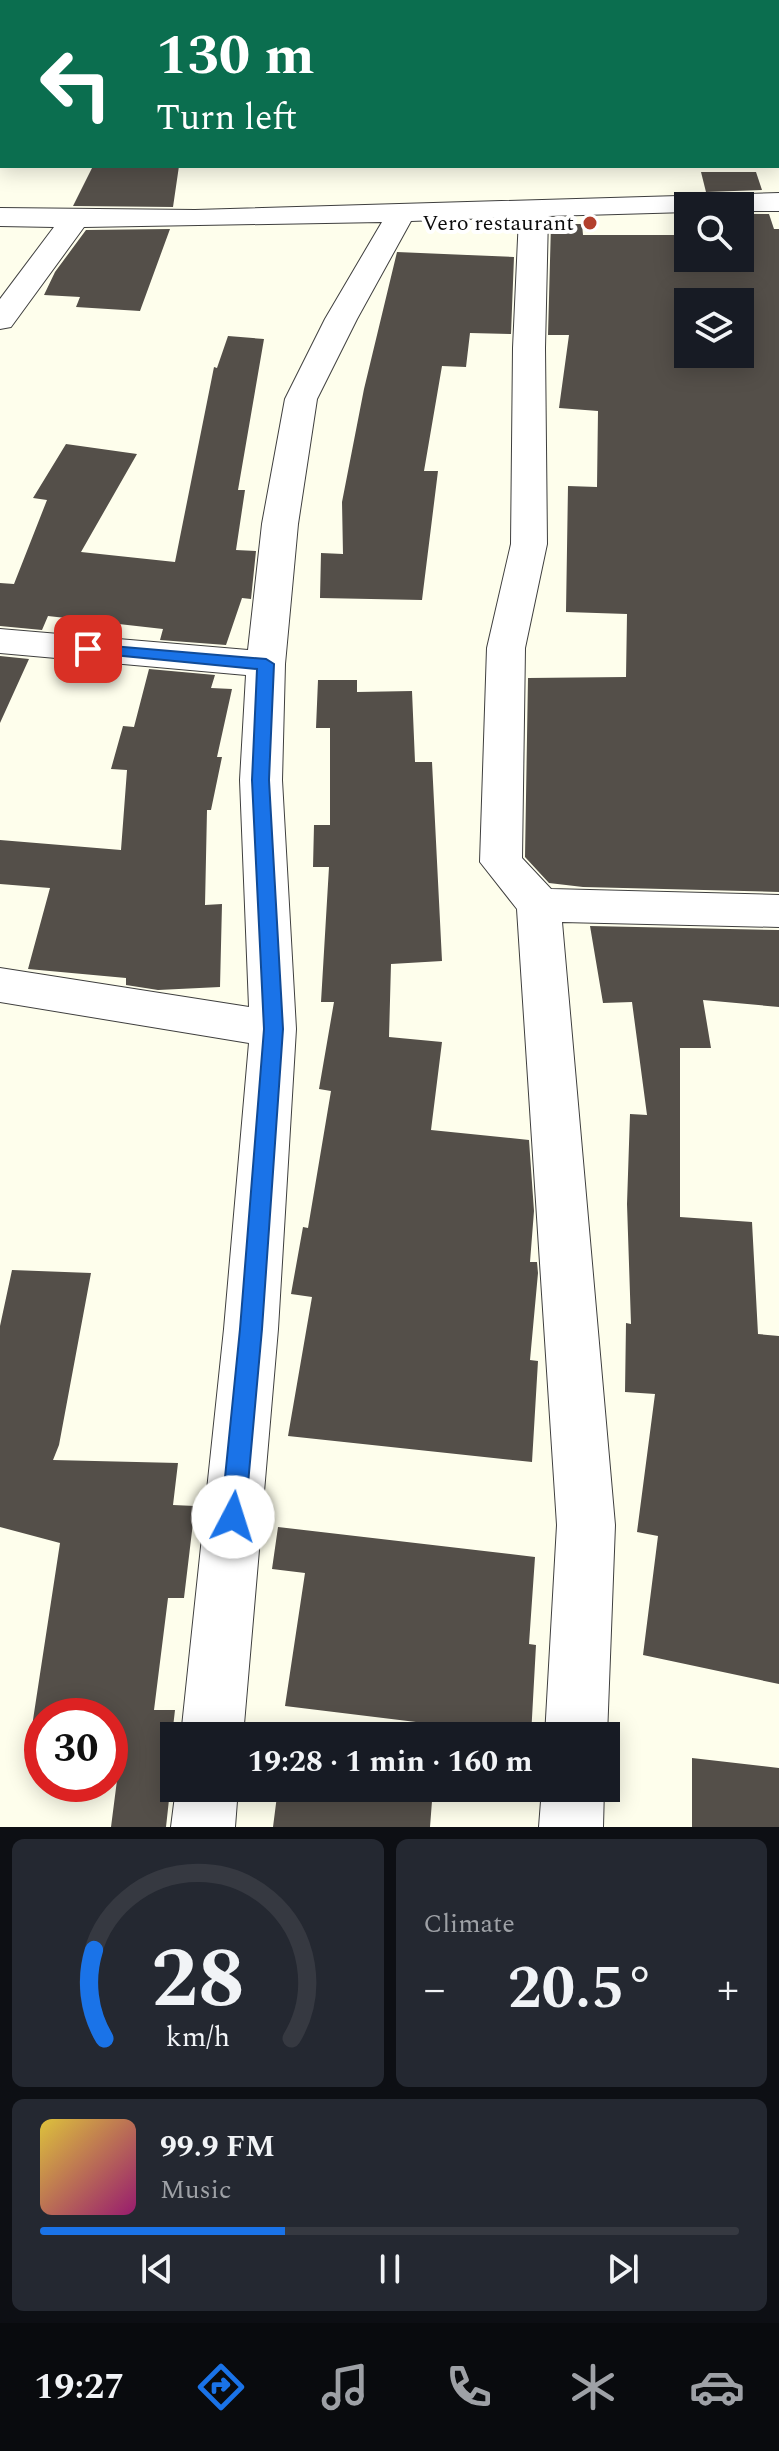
<!DOCTYPE html>
<html lang="en">
<head>
<meta charset="utf-8">
<style>
	:root { --surface:#171b24; --page:#242831; --text:#f1f3f6; --muted:#9ea1a6; --line:#363941; --accent:#1a73e8 }
	body { margin:0; font-family:Spectral,serif; background:var(--page); color:var(--text); height:100vh; display:flex; flex-direction:column; font-size:30px; white-space:nowrap }
	* { box-sizing:border-box; margin:0 }
	p { font-size:26px; color:var(--muted) }
	.icon { flex:none; width:44px; height:44px; fill:none; stroke:currentColor; stroke-width:2; stroke-linecap:round; stroke-linejoin:round }
	.map { position:relative; height:1827px; overflow:hidden }
	.sheet { display:flex; flex-direction:column; gap:12px; padding:12px; background:#0d0f14; flex:1 }
	.sheet>* { flex:none }
	.banner { position:absolute; left:0px; top:0px; width:780px; height:168px; box-shadow:0 4px 20px #0003; background:#0b6e4f; color:#fff; overflow:hidden }
	.tools { position:absolute; left:674px; top:192px; display:grid; gap:16px }
	.tools a { display:grid; place-items:center; width:80px; height:80px; border-radius:0px; background:var(--surface); box-shadow:0 4px 20px #0003; font-size:40px }
	.speed { position:absolute; left:24px; top:1698px; display:flex; gap:16px; font-size:40px; font-weight:700; text-align:center }
	.speed>* { display:grid; place-content:center; width:104px; height:104px; border-radius:50%; background:var(--surface); box-shadow:0 4px 20px #0003; line-height:1 }
	.speed .limit { border:12px solid #d22; background:#fff; color:#111 }
	.pin { position:absolute; display:grid; place-items:center; width:68px; height:68px; color:#fff; margin:-34px; border-radius:16px; box-shadow:0 4px 12px #0006 }
	.me { position:absolute; width:88px; margin:-44px; rotate:5deg; stroke-linejoin:round; filter:drop-shadow(0 0 6px #0008) }
	.turn { display:flex; align-items:center; gap:28px; height:168px; padding:0 24px; font-size:36px }
	.turn .icon { width:104px; height:104px; stroke-width:2.5 }
	.turn b { display:block; font-size:56px; line-height:68px }
	.big { font-size:60px; font-weight:700; line-height:1.1 }
	.sheet .widget { flex:1; display:flex; flex-direction:column; justify-content:center; gap:12px; min-width:0; padding:0 28px; border-radius:12px; background:var(--page) }
	.sheet .dial { align-items:center; gap:0 }
	.dial svg { height:208px; overflow:visible; fill:none; stroke:var(--line); stroke-width:7; stroke-linecap:round; text-anchor:middle }
	.dial text { fill:var(--text); stroke:none }
	.song { display:flex; align-items:center; gap:24px }
	.cover { width:96px; height:96px; border-radius:12px; background:linear-gradient(135deg,hsl(50 70% 55%),hsl(320 70% 35%)) }
	.played { height:8px; border-radius:4px; background:linear-gradient(90deg,var(--accent) 35%,var(--line) 35%) }
	.keys { display:flex; justify-content:space-around; direction:ltr }
	.heat { display:flex; justify-content:space-between; align-items:center; font-size:44px; direction:ltr }
	.sheet .tiles { flex:1; display:grid; gap:12px; grid-template-columns:1fr 1fr }
	.widget:last-child { grid-column:span 2 }
	.trip { position:absolute; left:160px; top:1722px; width:460px; height:80px; border-radius:0px; background:var(--surface); box-shadow:0 4px 20px #0003; font-weight:700; line-height:80px; text-align:center }
	.tab-bar { display:flex; height:128px; justify-content:space-around; align-items:center; background:#090b0e; color:var(--muted) }
	.tab-bar .icon { width:56px; height:56px }
	.tab-bar .selected { color:var(--accent) }
	.tab-bar b { font-size:36px; color:var(--text) }
	.map>svg:first-child { display:block }
	.building { fill:#544f49; fill-rule:evenodd }
	.lines { fill:none; stroke-linecap:round; stroke-linejoin:round }
	.minor-casing { stroke:#3f3f3f; stroke-width:2 }
	.minor { fill:#fff; fill-rule:evenodd }
	.route { fill:#1a73e8; stroke:#114b97; stroke-width:2 }
	.poi-dot { fill:#b3402d; stroke:#fff; stroke-width:3 }
	.labels { text-anchor:middle; dominant-baseline:central; stroke-width:8; stroke-linejoin:round; paint-order:stroke }
	.far-poi-label { font-size:22px; fill:#0c0c0c; stroke:#fff; text-anchor:end }
</style>
</head>
<body>
<div class="map">
<svg width="779" height="1827" viewBox="0 0 779 1827">
	<rect width="100%" height="100%" fill="#fefeec"/>
	<path class="building" d="M93,166h86l-6,41 -100,-1z
		M701,172h55l6,18 -56,2z
		M740,214h29l5,15h5v663l-196,-5 -34,-4 -24,-26 3,-179 98,-1 1,-63 -61,-2 2,-126 29,1 1,-76 -39,-3 10,-73h-21l3,-111h31l1,11h105v23h52zM688,302h52v52h-52z
		M170,229l-30,82 -64,-4 4,-10 -36,-2 11,-23 31,-42z
		M397,252l117,5 -3,77 -41,-1 -4,34 -24,-1 -18,105h14l-16,129 -102,-2 1,-45 22,1 -1,-52 22,-113z
		M228,336l36,3 -26,151h7l-9,60 20,1 -5,48 -9,-1 -16,47 -66,-5 3,-11 -115,-13 -6,14 -42,-4v-43l14,1 33,-84 -14,-2 33,-54 71,10 -56,98 94,10 39,-195 3,1z
		M0,656l29,3 -29,64z
		M149,669l66,6 -4,13 21,1 -15,68h5l-11,53h-4l-2,95 17,-1 -2,83 -62,3 -32,-5v-7l-98,-9 22,-81 -50,-4v-44l121,10 6,-80 -16,-1 12,-43 11,1z
		M318,680h39v12l55,-1 3,71h17l10,199 -51,3 -2,73 53,5 -11,88 98,10 5,71 -4,51h7l1,11 -8,87 8,1 -6,101 -244,-26 24,-139 -21,-3 12,-67 5,1 23,-137 -12,-2 15,-87h-13l8,-135h-16l1,-42h16v-97h-14z
		M590,926l189,4v77l-76,-7 8,48h-31v169l72,5 6,112 21,2v348l-136,-29 15,-119 -21,-4 18,-138 -30,-2 1,-69 5,1 -4,-120 3,-90 17,1 -15,-113 -29,1z
		M12,1270l79,3 -32,172 -6,15 125,3 -5,42 22,1 -11,92h-16l-14,112h21l-6,52 4,1 -7,64h-55l10,-78h-11v-33h-68v30h-13l31,-203 -60,-16v-201z
		M278,1527l257,30 -6,87 7,1 -5,91 -246,-30 20,-133 -33,-4z
		M692,1758l87,10v59h-87z
		M278,1788h155l-3,39h-157z"/>
	<g class="lines">
		<g class="minor-casing">
			<path id="minor" d="M8,0h25l-26,2z
				M0,102h2v16h-2z
				M779,193v18h-39v-5h-52v6l-140,4 -3,132 2,196 -22,104 -3,210 29,31 228,6v32l-217,-5 53,603 -8,211h-62l12,-211 -40,-616 -37,-47 7,-214 24,-104 2,-196 6,-131 -108,4 -54,98 -40,80 -19,125 -13,140 -3,116 14,249 -18,300 -35,407h-62l43,-407 25,-286 -249,-41v-34l249,39 -9,-227 6,-105 -246,-22v-24l248,21 14,-126 23,-125 40,-80 57,-97 -298,5 -73,100 -11,2v-30l54,-72 -54,-1v-18l195,2z
				M176,1788h62l-3,39h-64z
				M542,1788h62l-1,39h-64z"/>
		</g>
		<use href="#minor" class="minor"/>
	</g>
	<path class="route" d="M88,644l178,15 8,5 -5,116 14,249 -21,300 -17,188 -4,8 -8,3 -8,-3 -4,-8 19,-188 24,-300 -12,-249 5,-111 -174,-17v-7z"/>
	<circle class="poi-dot" cx="590" cy="223" r="8"/>
	<g class="labels">
		<g class="far-poi-label">
			<text x="574" y="223">Vero restaurant</text>
		</g>
	</g>
</svg>
<div class="tools">
<a><svg class="icon" aria-label="search" viewBox="0 0 24 24"><circle cx="10" cy="10" r="6"/><path d="M15 15l6 6"/></svg></a>
<a><svg class="icon" aria-label="layers" viewBox="0 0 24 24"><path d="M12 4l9 5-9 5-9-5zM3 14l9 5 9-5"/></svg></a>
</div>
<div class="speed"><div class="limit">30</div></div>
<div class="pin" style="left:88px;top:649px;background:#d93025"><svg class="icon" aria-label="arrive" viewBox="0 0 24 24"><path d="M6 21V4h12l-3 4 3 4H6"/></svg></div>
<svg class="me" style="left:233px;top:1517px" viewBox="-20 -20 40 40"><circle r="19" fill="#fff"/><path d="M0-13L10 11 0 6-10 11z" fill="#1a73e8"/></svg>
<div class="trip">19:28 · 1 min · 160 m</div>
<div class="banner">
<div class="turn"><svg class="icon" aria-label="left" viewBox="0 0 24 24"><path d="M17 20v-9H6M10 6l-5 5 5 5"/></svg><div><b>130 m</b>Turn left</div></div>
</div>
</div>
<section class="sheet">
<div class="tiles">
<div class="widget dial"><svg viewBox="0 0 100 80">
<path d="M14 69A42 42 0 1 1 86 69"/>
<path d="M14 69A42 42 0 0 1 10 35" stroke="#1a73e8"/>
<text x="50" y="56" font-size="32" font-weight="700">28</text>
<text x="50" y="72" font-size="11">km/h</text>
</svg></div>
<div class="widget"><p>Climate</p>
<div class="heat"><a>−</a><b class="big">20.5°</b><a>+</a></div>
</div>
<div class="widget">
<div class="song"><i class="cover"></i><div><b>99.9 FM</b><p>Music</p></div></div>
<div class="played"></div>
<div class="keys"><svg class="icon" aria-label="previous" viewBox="0 0 24 24"><path d="M18 5L8 12l10 7zM5 5v14"/></svg><svg class="icon" aria-label="pause" viewBox="0 0 24 24"><path d="M8 5v14M16 5v14"/></svg><svg class="icon" aria-label="next" viewBox="0 0 24 24"><path d="M6 5l10 7-10 7zM19 5v14"/></svg></div>
</div>
</div>
</section>
<nav class="tab-bar">
<b>19:27</b>
<svg class="icon selected" aria-label="directions" viewBox="0 0 24 24"><path d="M12 3l9 9-9 9-9-9zM9 14v-3h6M13 9l2 2-2 2"/></svg>
<svg class="icon" aria-label="music" viewBox="0 0 24 24"><path d="M9 18V5l10-2v13"/><circle cx="6" cy="18" r="3"/><circle cx="16" cy="16" r="3"/></svg>
<svg class="icon" aria-label="phone" viewBox="0 0 24 24"><path d="M5 4h4l2 5-3 2q2 4 5 5l2-3 5 2v4C11 20 4 13 5 4z"/></svg>
<svg class="icon" aria-label="climate" viewBox="0 0 24 24"><path d="M12 3v18M4 7l16 10M4 17L20 7"/></svg>
<svg class="icon" aria-label="car" viewBox="0 0 24 24"><path d="M5 17H2v-5l4-1 3-4h7l3 4 3 1v5h-3M9 17h6M6 11h13"/><circle cx="7" cy="17" r="2"/><circle cx="17" cy="17" r="2"/></svg>
</nav>
</body>
</html>
